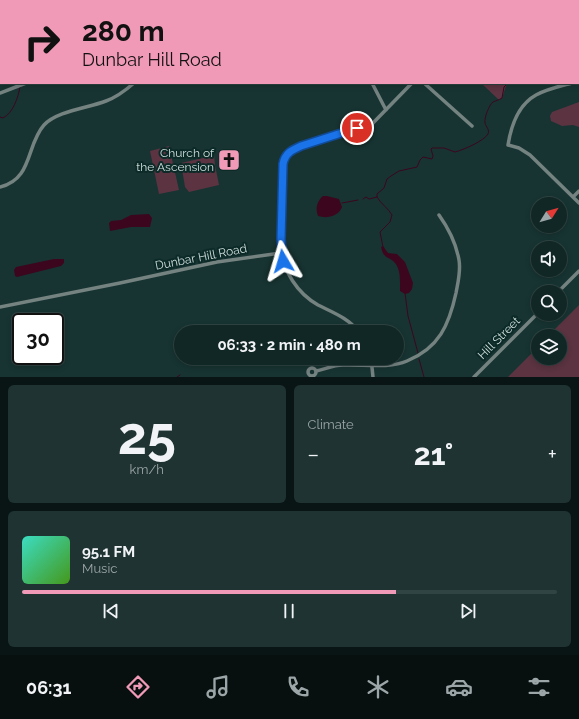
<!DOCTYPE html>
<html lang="en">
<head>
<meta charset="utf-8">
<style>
	:root { --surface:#112726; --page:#1e3332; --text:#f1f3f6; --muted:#9ca5a7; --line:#304443; --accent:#f09ab7 }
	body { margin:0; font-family:Raleway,sans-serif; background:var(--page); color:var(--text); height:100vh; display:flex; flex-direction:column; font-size:15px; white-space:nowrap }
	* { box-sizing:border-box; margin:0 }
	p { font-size:13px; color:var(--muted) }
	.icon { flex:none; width:22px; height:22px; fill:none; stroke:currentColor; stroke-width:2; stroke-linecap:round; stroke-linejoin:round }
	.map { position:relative; height:377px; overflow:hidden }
	.panel { display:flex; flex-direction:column; gap:8px; padding:8px; background:#091515; flex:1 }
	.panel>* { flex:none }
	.banner { position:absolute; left:0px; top:0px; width:579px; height:84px; box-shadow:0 2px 6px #0003,0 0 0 1px var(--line); background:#f09ab7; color:#111; overflow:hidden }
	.needle { width:26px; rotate:53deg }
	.buttons { position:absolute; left:531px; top:197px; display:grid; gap:8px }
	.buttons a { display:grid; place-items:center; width:36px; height:36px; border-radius:50%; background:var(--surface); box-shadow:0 2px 6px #0003,0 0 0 1px var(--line); font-size:20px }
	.speed { position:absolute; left:12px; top:313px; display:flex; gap:8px; font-size:20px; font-weight:700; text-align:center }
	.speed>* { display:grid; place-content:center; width:52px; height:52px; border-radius:50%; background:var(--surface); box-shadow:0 2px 6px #0003,0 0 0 1px var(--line); line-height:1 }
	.speed .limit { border:2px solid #111; border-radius:6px; background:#fff; color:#111 }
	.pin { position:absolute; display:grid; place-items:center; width:34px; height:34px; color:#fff; margin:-17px; border:2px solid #fff; border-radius:50%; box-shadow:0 1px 4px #0007 }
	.me { position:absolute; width:44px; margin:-22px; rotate:353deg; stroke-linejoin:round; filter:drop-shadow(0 0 3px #0008) }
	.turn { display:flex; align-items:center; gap:14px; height:84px; padding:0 16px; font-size:18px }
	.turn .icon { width:52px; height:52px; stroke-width:2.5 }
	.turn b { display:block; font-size:28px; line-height:34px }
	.big { font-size:30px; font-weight:700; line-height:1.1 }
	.panel .tile { flex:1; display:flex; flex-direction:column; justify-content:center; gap:6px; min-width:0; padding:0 14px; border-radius:6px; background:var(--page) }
	.panel .dial { align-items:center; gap:0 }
	.dial b { font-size:52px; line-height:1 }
	.song { display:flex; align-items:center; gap:12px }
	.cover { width:48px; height:48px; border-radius:6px; background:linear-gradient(135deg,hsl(170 70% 55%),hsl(100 70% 35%)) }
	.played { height:4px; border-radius:2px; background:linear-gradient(90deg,var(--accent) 70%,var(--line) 70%) }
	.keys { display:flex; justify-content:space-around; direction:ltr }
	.heat { display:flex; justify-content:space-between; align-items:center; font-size:22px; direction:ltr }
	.panel .tiles { flex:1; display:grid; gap:8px; grid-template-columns:1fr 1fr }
	.tile:last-child { grid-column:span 2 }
	.trip { position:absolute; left:174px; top:325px; width:230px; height:40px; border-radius:20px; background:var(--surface); box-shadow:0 2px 6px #0003,0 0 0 1px var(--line); font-weight:700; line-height:40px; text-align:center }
	.tab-bar { display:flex; height:64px; justify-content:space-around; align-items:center; background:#07100f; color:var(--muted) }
	.tab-bar .icon { width:28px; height:28px }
	.tab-bar .current { color:var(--accent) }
	.tab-bar b { font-size:18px; color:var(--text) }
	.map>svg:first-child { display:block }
	.green { fill:#5b3341 }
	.water { fill:#3c061f }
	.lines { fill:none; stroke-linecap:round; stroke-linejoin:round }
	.stream { stroke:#3c061f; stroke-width:1 }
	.minor { stroke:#748280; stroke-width:3.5 }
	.route-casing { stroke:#114b97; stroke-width:10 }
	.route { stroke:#1a73e8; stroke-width:7 }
	.labels { text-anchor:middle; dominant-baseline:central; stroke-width:4; stroke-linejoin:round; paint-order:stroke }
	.poi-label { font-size:12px; fill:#cededc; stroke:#0c2a28; text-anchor:end }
	.street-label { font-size:12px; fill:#cededc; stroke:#0c2a28 }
</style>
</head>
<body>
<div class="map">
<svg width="579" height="377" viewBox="0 0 579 377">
	<rect width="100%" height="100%" fill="#173432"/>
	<path class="green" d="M19,0h337l-336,1z
		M481,83h26l-5,15 -3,2z
		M579,102v25l-6,-2 -11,1 -11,-5 -1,-5 2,-4z
		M169,146l10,44 -20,4 -9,-43z
		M214,154l1,11 4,20 -30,7 -4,-5 -4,-24 22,-5z
		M579,305v72h-71l30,-30v11h22v-22h-12z"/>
	<path class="water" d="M323,196h4l12,3 3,8c-3,9 -15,12 -24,9 -3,-7 -1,-15 5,-20z
		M149,214l3,4 -2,9h-19l-21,4 -1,-8 2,-2 10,-1 10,-5z
		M383,246l5,7 9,1 8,8 8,21 -1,6 -3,4 -4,1 -5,-3c0,-9 1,-21 -5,-28 -7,-8 -11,-3 -14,-16z
		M54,259h10v4l-3,3 -44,11 -2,-1 -1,-6 2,-3z"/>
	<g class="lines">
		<path class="stream" d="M578,48h1
			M0,69l1,1
			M0,117l3,1c10,-5 15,-20 17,-31
			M363,199l3,-2 3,2 8,-2
			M342,203l16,-3
			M383,247l-3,-15 10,-10 2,-7c-4,-7 -11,-11 -15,-18v-3l7,-6 3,-9 4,-3 8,-5 18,-4 3,-7 3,-3 9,2 1,-3 -2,-7 1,-1h12l11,4c8,-2 29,-11 33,-18 2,-4 -2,-7 -3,-11 -1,-5 4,-18 8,-21 2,-1 6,-2 9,-4l2,-11 4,-4
			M405,293l3,23 10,37
			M419,359l5,18
			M177,377l3,-2"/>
		<path class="minor" d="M358,1v-1
			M498,1l1,-1
			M578,81h1
			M372,83l14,27
			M424,83l48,43
			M572,83c-11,3 -25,6 -36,12 -18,10 -25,31 -28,50l11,3 11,7 49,48
			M0,93l26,-10
			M0,187c33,-8 26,-42 44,-62 13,-14 44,-17 62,-24 11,-4 20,-11 28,-18
			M573,197l6,-6
			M558,292l21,-21
			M0,307l120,-24 97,-21 64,-9
			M359,332c-11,-14 -25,-19 -41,-27 -21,-12 -35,-34 -37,-58l3,-87 5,-8 12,-6 71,-22 40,-41
			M371,358l2,19
			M308 372a4 4 0 1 1 8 0a4 4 0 1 1-8 0Z
			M316,371c9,-2 18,-6 27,-6 19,-1 46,4 64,-4 32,-13 42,-36 49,-68 2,-11 5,-22 3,-33 -3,-17 -10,-31 -20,-45
			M474,377l64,-64"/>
	</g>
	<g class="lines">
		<g class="route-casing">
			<path id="route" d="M283,261l-2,-22 2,-75c2,-11 9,-14 18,-18l56,-18"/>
		</g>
		<use href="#route" class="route"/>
	</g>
	<defs>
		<g id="church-square" transform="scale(1.15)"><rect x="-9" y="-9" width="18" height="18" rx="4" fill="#f09ab7" stroke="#0c2a28"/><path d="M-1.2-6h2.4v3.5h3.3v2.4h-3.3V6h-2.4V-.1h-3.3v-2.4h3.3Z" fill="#111"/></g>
	</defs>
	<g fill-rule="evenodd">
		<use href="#church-square" x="229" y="160"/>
	</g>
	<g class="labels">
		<g class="poi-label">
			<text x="214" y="153">Church of<tspan x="214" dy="14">the Ascension</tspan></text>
		</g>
		<g class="street-label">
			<text transform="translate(201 257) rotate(-11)">Dunbar Hill Road</text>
			<text transform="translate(499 338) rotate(-45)">Hill Street</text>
		</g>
	</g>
</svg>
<div class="buttons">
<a><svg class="needle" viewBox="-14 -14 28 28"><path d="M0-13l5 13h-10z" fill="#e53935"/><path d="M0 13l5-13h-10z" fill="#9ca5a7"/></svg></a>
<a><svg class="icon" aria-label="sound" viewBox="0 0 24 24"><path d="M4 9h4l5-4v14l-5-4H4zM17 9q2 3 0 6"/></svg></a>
<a><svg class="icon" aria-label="search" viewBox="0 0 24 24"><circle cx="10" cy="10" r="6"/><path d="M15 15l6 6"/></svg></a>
<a><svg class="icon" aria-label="layers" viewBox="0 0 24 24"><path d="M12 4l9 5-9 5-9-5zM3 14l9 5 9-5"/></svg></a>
</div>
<div class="speed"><div class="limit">30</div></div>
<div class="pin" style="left:357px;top:128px;background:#d93025"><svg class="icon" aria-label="arrive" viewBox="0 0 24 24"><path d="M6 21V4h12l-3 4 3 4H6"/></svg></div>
<svg class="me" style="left:283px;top:261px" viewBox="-20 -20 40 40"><path d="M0-17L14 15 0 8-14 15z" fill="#1a73e8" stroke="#fff" stroke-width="4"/></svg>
<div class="trip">06:33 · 2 min · 480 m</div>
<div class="banner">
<div class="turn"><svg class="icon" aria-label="right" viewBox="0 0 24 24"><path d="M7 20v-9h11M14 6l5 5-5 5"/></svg><div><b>280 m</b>Dunbar Hill Road</div></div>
</div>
</div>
<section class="panel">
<div class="tiles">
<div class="tile dial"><b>25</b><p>km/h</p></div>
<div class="tile"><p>Climate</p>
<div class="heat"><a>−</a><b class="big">21°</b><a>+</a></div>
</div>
<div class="tile">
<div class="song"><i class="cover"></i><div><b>95.1 FM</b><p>Music</p></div></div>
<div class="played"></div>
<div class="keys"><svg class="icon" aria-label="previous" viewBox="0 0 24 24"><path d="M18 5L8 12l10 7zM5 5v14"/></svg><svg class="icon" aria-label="pause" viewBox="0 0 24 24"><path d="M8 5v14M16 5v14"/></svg><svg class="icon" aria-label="next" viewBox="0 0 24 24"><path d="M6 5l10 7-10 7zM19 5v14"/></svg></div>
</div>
</div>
</section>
<nav class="tab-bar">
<b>06:31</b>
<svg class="icon current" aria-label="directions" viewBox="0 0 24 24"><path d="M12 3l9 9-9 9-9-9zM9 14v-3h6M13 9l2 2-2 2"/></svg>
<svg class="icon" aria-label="music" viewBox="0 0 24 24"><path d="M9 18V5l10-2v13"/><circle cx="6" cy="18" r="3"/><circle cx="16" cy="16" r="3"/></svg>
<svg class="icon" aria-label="phone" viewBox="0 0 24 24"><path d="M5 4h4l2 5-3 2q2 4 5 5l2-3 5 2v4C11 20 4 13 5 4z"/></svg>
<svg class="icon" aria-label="climate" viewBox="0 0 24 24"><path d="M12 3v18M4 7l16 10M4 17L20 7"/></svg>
<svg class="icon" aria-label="car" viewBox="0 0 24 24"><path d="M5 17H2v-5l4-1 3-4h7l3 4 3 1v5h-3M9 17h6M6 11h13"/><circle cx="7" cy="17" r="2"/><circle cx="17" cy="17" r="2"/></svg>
<svg class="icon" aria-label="filters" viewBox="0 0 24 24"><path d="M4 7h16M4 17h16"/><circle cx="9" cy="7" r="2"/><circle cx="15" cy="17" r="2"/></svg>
</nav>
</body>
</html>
